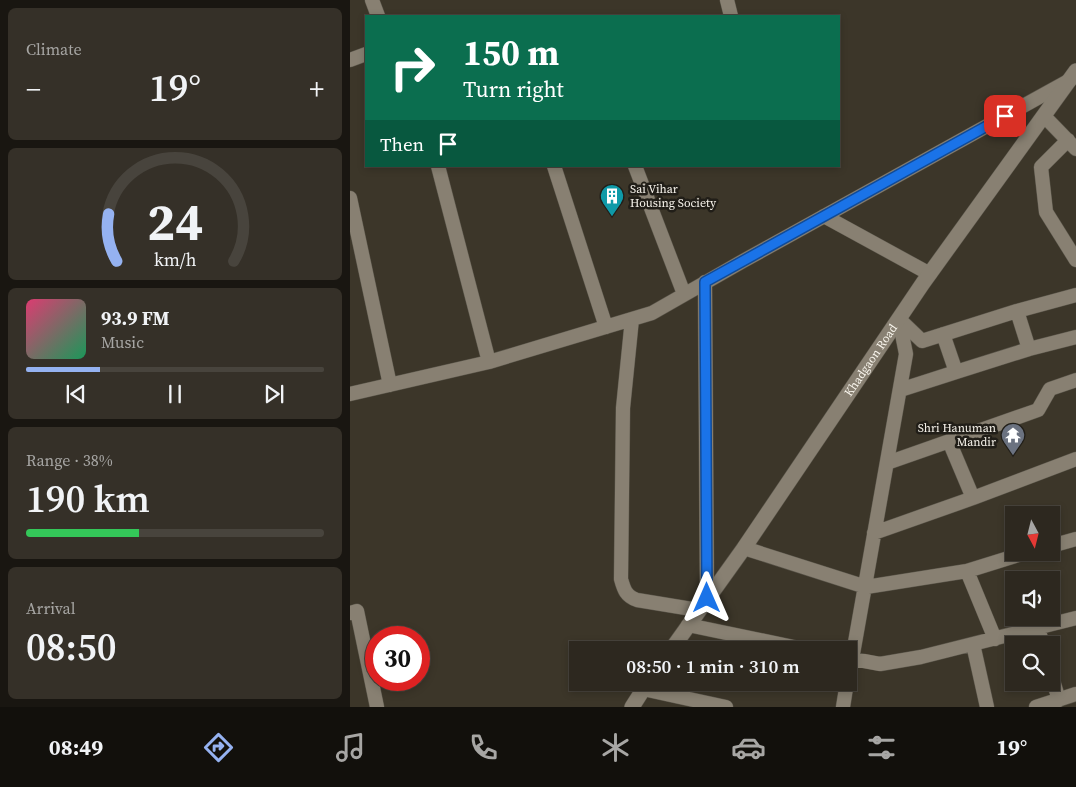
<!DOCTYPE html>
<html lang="en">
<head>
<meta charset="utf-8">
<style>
	:root { --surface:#2d281f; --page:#353028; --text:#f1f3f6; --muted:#a7a6a4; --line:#48443d; --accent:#95b2f1 }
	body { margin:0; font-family:"Source Serif 4",serif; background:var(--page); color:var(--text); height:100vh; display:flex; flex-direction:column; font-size:19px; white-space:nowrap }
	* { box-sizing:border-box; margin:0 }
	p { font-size:16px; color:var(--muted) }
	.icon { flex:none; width:28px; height:28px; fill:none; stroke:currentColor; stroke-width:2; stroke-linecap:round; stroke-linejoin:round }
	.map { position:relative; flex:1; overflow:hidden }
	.panel { display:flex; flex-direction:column; gap:8px; padding:8px; background:#191611; width:350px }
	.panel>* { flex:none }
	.guide { position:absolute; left:15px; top:15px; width:475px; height:152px; border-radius:0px; box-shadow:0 2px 8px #0003,0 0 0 1px var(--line); background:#0b6e4f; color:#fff; overflow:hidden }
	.needle { width:32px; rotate:173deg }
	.controls { position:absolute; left:655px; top:506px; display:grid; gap:10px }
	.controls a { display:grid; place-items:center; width:55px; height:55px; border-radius:0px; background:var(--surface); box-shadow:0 2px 8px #0003,0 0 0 1px var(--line); font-size:25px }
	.speed { position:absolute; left:15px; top:626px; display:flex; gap:10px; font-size:25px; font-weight:700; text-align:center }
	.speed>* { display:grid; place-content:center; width:65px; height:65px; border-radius:50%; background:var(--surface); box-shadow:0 2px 8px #0003,0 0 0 1px var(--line); line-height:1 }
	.speed .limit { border:8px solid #d22; background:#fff; color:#111 }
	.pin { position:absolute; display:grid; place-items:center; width:42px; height:42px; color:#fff; margin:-21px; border-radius:10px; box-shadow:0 2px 8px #0006 }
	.me { position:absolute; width:55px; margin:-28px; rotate:0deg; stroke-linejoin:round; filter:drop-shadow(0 0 4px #0008) }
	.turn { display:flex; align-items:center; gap:18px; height:105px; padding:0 15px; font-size:22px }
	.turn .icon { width:65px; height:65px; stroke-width:2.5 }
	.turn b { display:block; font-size:35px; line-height:42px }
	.then { display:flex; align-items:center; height:48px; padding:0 15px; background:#0003; gap:10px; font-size:19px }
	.big { font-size:38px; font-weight:600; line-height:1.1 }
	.panel .widget { flex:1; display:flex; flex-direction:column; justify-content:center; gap:8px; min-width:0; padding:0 18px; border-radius:8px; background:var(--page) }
	.panel .dial { align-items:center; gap:0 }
	.dial svg { height:130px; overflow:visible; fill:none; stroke:var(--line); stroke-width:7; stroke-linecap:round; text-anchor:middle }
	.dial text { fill:var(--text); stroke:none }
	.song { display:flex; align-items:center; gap:15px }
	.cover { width:60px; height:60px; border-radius:8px; background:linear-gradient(135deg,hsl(340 70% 55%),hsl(150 70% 35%)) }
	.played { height:5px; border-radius:2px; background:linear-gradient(90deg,var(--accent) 25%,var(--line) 25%) }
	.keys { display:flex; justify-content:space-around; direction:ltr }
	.heat { display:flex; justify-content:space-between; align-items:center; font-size:28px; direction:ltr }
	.charge { height:8px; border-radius:4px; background:linear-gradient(90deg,#34c759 38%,var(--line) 0) }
	.trip { position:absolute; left:219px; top:641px; width:288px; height:50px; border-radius:0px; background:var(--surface); box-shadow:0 2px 8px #0003,0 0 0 1px var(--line); font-weight:600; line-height:50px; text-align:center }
	.menu { display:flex; height:80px; justify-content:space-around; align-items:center; background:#12100c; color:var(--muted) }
	.menu .icon { width:35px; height:35px }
	.menu .active { color:var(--accent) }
	.menu b { font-size:22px; color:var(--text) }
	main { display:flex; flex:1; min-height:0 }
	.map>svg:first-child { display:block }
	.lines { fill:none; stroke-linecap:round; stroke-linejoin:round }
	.street-casing { stroke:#5a554a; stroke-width:15 }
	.secondary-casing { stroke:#5a554a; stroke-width:16 }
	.street { stroke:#888072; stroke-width:14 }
	.secondary { stroke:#888072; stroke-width:15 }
	.route-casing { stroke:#114b97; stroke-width:12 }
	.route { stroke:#1a73e8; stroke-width:9 }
	.labels { text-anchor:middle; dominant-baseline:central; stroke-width:5; stroke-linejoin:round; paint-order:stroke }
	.poi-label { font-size:12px; fill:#f8f4ec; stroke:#211e18; text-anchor:start }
	.street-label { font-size:12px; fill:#f8f4ec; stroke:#211e18 }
</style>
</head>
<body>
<main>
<section class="panel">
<div class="widget"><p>Climate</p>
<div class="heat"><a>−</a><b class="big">19°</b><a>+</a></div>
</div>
<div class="widget dial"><svg viewBox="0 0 100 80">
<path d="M14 69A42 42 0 1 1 86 69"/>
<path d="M14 69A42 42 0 0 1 9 40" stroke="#95b2f1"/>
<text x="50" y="56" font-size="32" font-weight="700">24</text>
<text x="50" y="72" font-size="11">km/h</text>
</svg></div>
<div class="widget">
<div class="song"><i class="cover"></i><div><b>93.9 FM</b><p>Music</p></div></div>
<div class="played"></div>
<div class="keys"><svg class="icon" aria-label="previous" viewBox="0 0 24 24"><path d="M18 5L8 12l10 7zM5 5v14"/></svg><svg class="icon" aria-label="pause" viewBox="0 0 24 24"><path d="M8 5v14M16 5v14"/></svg><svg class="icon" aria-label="next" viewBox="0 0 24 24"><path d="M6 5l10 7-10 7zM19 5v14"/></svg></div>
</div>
<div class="widget"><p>Range · 38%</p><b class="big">190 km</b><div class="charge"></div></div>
<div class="widget"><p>Arrival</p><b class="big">08:50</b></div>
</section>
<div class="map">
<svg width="726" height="707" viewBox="0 0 726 707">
	<rect width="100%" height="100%" fill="#3c3629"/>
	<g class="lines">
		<g class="street-casing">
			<path id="street" d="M22,0l6,16
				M377,0l4,16
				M0,60l16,-6
				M694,116l32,33
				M718,140l-27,27 5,45 30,48
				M88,166l51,196
				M204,166l52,161
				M285,166l49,128
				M0,198l40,187
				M474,216l106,58
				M355,282l2,316
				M667,311l12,38 47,-12
				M282,319l-9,89 -2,171c3,11 5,17 16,21l61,10
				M549,319l23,22 95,-30 59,-16
				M593,334l13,38 73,-23
				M550,390l56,-18
				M0,394l139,-32 163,-49 91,-52 327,-181
				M599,441l24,57 103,-39
				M537,463l151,-53 12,-21 26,-9
				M524,533l99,-35
				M701,546l25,-7
				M394,548l122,39 101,-16 28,68
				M617,571l61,-19
				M0,613l7,-2 20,96
				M338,625l120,25
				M688,628l5,17
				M623,644l14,63
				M498,658l32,6 41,-7 155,-39
				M701,674l8,26
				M498,682l58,-328 -7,-35
				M293,689l83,18
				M493,707l4,-25
				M686,707l40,-13"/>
		</g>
		<g class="secondary-casing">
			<g id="secondary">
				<path id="s1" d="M321,650l73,-102 179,-265 153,-212"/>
				<path d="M282,707l16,-25"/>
			</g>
		</g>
		<use href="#street" class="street"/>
		<use href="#secondary" class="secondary"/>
	</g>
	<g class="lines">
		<g class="route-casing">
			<path id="route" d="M357,598l-2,-316 300,-166"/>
		</g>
		<use href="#route" class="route"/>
	</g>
	<defs>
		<g id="building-pin" transform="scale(1.25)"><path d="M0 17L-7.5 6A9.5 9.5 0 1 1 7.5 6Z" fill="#0f9aa8" stroke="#211e18"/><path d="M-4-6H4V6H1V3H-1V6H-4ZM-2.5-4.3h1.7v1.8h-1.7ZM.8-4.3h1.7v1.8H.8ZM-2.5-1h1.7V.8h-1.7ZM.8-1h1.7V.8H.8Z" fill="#fff"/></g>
		<g id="temple-pin" transform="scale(1.25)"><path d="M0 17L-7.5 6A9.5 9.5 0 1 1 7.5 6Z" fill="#6b7280" stroke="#211e18"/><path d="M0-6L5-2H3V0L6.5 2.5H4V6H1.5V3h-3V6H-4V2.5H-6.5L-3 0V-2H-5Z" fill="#fff"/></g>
	</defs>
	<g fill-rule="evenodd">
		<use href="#building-pin" x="262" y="196"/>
		<use href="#temple-pin" x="663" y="435"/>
	</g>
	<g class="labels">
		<g class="poi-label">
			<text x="280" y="189">Sai Vihar<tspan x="280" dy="14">Housing Society</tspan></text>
			<text x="646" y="428" text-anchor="end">Shri Hanuman<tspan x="646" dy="14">Mandir</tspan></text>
		</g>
		<g class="street-label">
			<text stroke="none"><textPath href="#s1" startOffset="352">Khadgaon Road</textPath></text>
		</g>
	</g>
</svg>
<div class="controls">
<a><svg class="needle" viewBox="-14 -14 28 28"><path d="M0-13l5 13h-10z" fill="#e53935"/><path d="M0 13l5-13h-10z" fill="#a7a6a4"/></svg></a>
<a><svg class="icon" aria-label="sound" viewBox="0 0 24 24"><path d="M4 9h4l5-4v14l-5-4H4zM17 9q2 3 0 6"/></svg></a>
<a><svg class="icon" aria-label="search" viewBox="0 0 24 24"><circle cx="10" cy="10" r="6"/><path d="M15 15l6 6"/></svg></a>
</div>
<div class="speed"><div class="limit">30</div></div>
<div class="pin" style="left:655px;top:116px;background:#d93025"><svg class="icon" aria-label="arrive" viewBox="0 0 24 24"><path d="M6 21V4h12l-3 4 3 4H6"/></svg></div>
<svg class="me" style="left:357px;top:598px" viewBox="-20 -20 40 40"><path d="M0-17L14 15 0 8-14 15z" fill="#1a73e8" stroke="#fff" stroke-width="4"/></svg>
<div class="trip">08:50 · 1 min · 310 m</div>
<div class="guide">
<div class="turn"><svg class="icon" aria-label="right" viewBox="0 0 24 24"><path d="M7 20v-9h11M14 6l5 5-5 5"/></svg><div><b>150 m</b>Turn right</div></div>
<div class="then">Then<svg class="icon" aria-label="arrive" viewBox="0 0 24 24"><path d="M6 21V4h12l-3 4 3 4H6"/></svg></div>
</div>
</div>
</main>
<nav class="menu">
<b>08:49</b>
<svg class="icon active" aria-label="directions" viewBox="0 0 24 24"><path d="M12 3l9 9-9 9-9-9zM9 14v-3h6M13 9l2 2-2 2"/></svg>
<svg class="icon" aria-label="music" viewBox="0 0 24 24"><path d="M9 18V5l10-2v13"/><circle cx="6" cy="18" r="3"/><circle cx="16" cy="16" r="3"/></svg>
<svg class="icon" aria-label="phone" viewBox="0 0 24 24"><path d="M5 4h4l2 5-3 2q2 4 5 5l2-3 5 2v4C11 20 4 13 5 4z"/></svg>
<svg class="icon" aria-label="climate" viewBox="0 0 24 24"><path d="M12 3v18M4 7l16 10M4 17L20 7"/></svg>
<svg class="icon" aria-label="car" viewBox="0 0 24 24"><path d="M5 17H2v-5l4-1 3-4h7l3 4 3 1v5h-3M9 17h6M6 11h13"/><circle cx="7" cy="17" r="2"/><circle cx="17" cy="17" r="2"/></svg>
<svg class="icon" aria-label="filters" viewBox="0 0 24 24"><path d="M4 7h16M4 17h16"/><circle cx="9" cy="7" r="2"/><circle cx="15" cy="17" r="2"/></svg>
<b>19°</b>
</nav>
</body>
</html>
